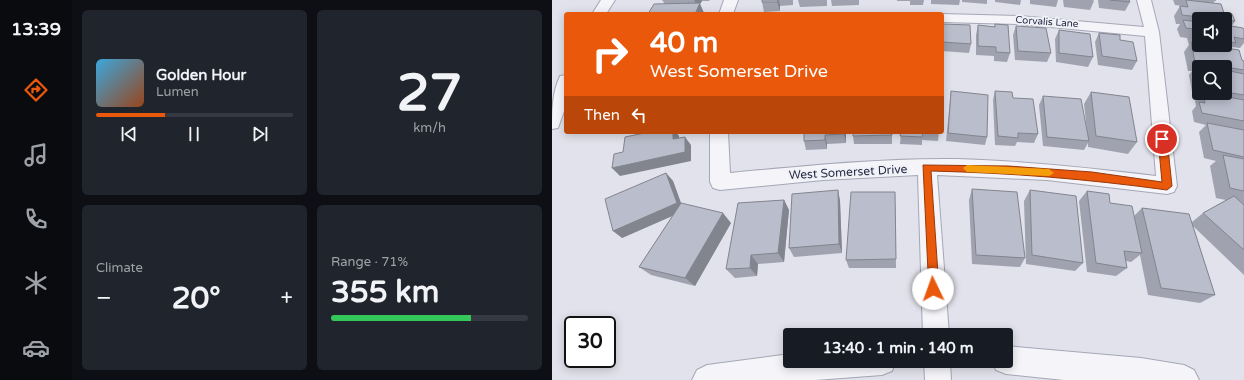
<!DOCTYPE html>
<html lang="en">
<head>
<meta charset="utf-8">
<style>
	:root { --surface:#171b24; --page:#20242c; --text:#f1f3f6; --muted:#9ea1a6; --line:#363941; --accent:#ea580c }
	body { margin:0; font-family:"Varela Round",sans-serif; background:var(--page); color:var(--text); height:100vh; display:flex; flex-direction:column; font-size:15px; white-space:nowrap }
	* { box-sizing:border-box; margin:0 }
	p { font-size:13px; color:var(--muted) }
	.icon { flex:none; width:22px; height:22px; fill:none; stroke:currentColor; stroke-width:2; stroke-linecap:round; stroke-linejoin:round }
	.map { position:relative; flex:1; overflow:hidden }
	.panel { display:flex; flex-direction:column; gap:10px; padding:10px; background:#0d0f14; width:480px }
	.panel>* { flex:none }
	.top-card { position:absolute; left:12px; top:12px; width:380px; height:122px; border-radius:4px; box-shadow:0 2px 10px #0003; background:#ea580c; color:#fff; overflow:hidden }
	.controls { position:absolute; left:640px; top:12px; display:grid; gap:8px }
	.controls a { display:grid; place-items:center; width:40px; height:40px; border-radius:4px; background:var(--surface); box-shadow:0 2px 10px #0003; font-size:20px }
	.speed { position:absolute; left:12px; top:316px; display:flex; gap:8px; font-size:20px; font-weight:700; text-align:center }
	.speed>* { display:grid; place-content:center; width:52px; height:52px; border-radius:50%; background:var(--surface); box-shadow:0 2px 10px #0003; line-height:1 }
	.speed .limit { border:2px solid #111; border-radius:6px; background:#fff; color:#111 }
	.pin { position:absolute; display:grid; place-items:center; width:34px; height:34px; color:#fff; margin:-17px; border:2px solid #fff; border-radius:50%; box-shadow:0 1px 4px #0007 }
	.me { position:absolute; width:44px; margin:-22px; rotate:357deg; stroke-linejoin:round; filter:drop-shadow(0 0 3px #0008) }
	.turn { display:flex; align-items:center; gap:14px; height:84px; padding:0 20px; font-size:18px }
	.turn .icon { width:52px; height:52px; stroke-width:2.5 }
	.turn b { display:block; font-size:28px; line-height:34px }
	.then { display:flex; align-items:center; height:38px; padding:0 20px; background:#0003; gap:8px; font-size:15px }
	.big { font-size:30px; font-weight:800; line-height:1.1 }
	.panel .card { flex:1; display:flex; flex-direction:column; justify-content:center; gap:6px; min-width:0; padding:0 14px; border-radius:6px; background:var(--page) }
	.panel .dial { align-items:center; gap:0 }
	.dial b { font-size:52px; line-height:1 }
	.song { display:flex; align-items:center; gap:12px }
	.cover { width:48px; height:48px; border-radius:6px; background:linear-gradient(135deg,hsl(200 70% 55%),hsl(20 70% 35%)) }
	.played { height:4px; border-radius:2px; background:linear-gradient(90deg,var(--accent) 35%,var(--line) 35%) }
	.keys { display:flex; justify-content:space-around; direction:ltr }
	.heat { display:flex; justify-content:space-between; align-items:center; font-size:22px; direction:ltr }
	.charge { height:6px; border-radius:3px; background:linear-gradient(90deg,#34c759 71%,var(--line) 0) }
	.panel .tiles { flex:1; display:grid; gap:10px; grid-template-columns:repeat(2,1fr) }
	.trip { position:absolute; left:231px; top:328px; width:230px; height:40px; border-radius:4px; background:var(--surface); box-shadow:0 2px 10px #0003; font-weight:800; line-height:40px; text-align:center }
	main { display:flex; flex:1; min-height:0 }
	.tabs { display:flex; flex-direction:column; width:72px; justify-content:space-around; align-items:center; background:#090b0e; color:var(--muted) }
	.tabs .icon { width:28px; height:28px }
	.tabs .active { color:var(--accent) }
	.tabs b { font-size:18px; color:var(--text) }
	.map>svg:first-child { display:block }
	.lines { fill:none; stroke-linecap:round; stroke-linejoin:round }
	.minor-casing { stroke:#a5a7b6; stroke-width:2 }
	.tertiary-casing { stroke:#a5a7b6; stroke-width:2 }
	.minor { fill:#f4f4f9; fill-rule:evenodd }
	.tertiary { fill:#f4f4f9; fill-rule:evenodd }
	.wall { fill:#a0a3af; fill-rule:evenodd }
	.shaded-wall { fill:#82848e }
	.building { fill:#babdcb; stroke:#82848e }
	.route { fill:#ea580c; stroke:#983908 }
	.slow { fill:#f59e0b }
	.labels { text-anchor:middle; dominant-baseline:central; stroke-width:4; stroke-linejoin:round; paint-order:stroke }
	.far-street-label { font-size:10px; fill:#272b44; stroke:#f1f2f8 }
	.street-label { font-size:12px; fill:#272b44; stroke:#f1f2f8 }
</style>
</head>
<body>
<main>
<nav class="tabs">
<b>13:39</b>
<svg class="icon active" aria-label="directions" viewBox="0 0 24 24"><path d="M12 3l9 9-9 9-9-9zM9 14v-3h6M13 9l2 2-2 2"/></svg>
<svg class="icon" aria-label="music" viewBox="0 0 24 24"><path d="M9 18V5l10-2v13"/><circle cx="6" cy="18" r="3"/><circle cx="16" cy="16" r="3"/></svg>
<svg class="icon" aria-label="phone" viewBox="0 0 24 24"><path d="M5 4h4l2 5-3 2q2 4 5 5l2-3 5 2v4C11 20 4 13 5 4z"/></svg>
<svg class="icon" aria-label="climate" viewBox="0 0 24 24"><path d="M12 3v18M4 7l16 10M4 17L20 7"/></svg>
<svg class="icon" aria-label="car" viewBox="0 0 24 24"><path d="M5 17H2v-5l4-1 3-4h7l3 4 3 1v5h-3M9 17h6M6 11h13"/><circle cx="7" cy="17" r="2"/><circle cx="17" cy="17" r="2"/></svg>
</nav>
<section class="panel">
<div class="tiles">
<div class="card">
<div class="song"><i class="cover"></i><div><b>Golden Hour</b><p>Lumen</p></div></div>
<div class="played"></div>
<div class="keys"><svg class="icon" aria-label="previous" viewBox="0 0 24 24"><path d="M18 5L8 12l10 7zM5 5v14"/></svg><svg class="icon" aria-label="pause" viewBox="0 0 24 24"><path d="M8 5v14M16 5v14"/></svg><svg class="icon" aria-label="next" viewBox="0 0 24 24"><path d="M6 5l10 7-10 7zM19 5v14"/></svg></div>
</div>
<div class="card dial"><b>27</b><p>km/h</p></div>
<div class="card"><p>Climate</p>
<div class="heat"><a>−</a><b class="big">20°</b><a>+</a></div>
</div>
<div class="card"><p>Range · 71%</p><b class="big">355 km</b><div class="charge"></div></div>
</div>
</section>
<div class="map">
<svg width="692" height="380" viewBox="0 0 692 380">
	<rect width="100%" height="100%" fill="#e1e2eb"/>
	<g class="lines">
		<g class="minor-casing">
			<path id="minor" d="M49,0h14l-9,14h-14z
				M172,0h14l-5,14h-14z
				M585,0h14l8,32 18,154 -3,6 -7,2 -120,-14 -110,-5 12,160h-26l-5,-160 -95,5 -103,10 -7,-2 -3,-6v-50h18l2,41c75,-7 151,-15 227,-14 67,2 133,9 199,17l-11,-140 -126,-12 -77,-2v-8l77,2 125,11z
				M14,75v31l-8,22 -6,1c0,-18 0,-36 8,-53z
				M372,361h26l1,19h-26z"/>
		</g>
		<g class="tertiary-casing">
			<path id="tertiary" d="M454,346l135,12 43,7 10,5 5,10h-135l-58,-6 -10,-4 -4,-9h14z
				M238,354v7h106l-4,10 -10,4 -67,5h-123l5,-10 10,-5z"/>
		</g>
		<use href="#minor" class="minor"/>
		<use href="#tertiary" class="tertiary"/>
	</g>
	<path class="wall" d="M110,0h48l-1,1h-7l-2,3 4,9 -39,-9z
		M210,0h31v5l-13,1v5l-16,1 -2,-10z
		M246,0h29v6l-27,1z
		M279,0h28v5l-27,1z
		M345,0h27l-1,5h-13v-4h-13z
		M379,0h29l-1,5 -28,-1z
		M410,0h25v4l-25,-2z
		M443,0h26l-1,5 -25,-3z
		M478,0h28l-2,7 -26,-3z
		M511,0h30l1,1 -4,9 -26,-3z
		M546,0h31l1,2 -5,9 -26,-3z
		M621,0h43v1h-1l-2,2 22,18 -3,5 12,4v13l-4,5 -8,-1 -1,2 11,11 2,1v214l-51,-49 22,69 -15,8 -52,-8 -8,-40 -9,7 -5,-1 1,7 -11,8 -29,-4 -8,-71 8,-10 47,25 8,-8 50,14 11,-9 23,-13 -10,-2 -6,-32 6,-5 -12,-3 -5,-26 7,-7 -12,-3 -2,-11 4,-5 -1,-5 3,-4h-5l-4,-22 3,-4h-4l-4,-19 5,-7 -2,-7 -7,-1 -3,-8 3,-5h-4l-2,-8 6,-10 2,1v-1l-7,-1zM647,19h26v26h-26zM647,67h26v26h-26z
		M390,24l29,20 -2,9 -27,-2z
		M443,24l15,29 -3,9 -13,-1v-5l-18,-1v-20l2,-10 16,2z
		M464,26l35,27 -4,9 -32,-2 -2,-25z
		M507,30l34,27 -5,10 -32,-5 -1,-23z
		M547,33l21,7 17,21 -5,9 -34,-5 -3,-23z
		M399,91l36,46 -2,8 -39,-4z
		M443,91l18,7 25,36 -4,9 -17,-1 -2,4 -20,-1 -2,-45z
		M539,92l46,50 -9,12 -40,-7v-4l-4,7 -41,-4 -4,-41 4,-9 44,35 -3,-27z
		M252,132h42v11l-19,1v5l-21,1 -2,-9z
		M340,132v12h-38l-1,-8z
		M349,132h38l-1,9 -16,-1v5l-22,-1z
		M114,173l7,8 8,23 50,19 -36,63 -44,-11 -12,-8 34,-52 -51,23z
		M420,189l53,69 -5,9 -48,-3 -3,-64z
		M286,190l2,11 2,52 -48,4 -5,-9z
		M478,190l53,73 -8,8 -49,-7 -2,-63z
		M343,192l1,76h-47l-3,-8z
		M232,200l5,10 -5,52 -26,2 -1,12 -22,2 -9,-9z"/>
	<path class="shaded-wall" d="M142,0h7l1,1 -2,3 4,9 -1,1h-8l3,-6z
		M226,0h1l1,6v5l-3,-9z
		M121,132h3l3,4v12l-6,-9z
		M292,132h2v11l-2,-9z
		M273,135l2,9v5l-2,-9z
		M133,137l6,8v16l-71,15 -8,-8z
		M114,173l7,8 11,30 -62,27 -9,-7z
		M286,190l2,11 2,52 -3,-9z
		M232,200l5,10 -5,52 -6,-9z
		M171,213l8,10 -36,63 -10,-8z
		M199,255l7,9 -1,12 -7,-8z"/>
	<path class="building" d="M210,0h16l-1,2h-15z
		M558,0h19l1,2z
		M634,0l35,4 3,9 8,1 3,7 -10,-1v-1h-9l-34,-4 -2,-9 8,1z
		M148,3l-5,11h-47l6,-10z
		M631,20l16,2v16l-3,-1 -2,-8 -8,-1z
		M390,24l28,1 1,19 -29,-2z
		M443,24l13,1 2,28 -14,-1v-5l-18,-1v-21l17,2z
		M673,25l18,3 1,2v9l-10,-2 2,6 -11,-2z
		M464,26l30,2 5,25 -33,-2z
		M507,30l31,4 3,23 -34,-4z
		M547,33l21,2v5l13,2 4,19 -35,-5z
		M639,42l8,2v1h8l32,5 3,10 2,1v9l-49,-8z
		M644,66l8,1h-5v12z
		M673,70l19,4v21l-19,-3z
		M399,91l37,4 -1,42 -39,-4z
		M443,91l17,1 1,6 20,1 5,35 -20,-1v5l-20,-2z
		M539,92l38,5 8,45 -41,-6z
		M651,93h4l37,7v21l-42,-8 -3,-11 6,1z
		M491,96l38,3 8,42 -42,-4z
		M655,123l37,7v27l-31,-7z
		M97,132h24v7l12,-2v15l-73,16 2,-14 9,-2 2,-15z
		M252,132h40v2l-19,1v5l-21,1z
		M301,132h39v3l-39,1z
		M349,132h22l-1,5 -22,-1z
		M671,155l21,4v32l-14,-3z
		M114,173l11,30 -64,28 -8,-32z
		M420,189l45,3 8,66 -49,-3z
		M286,190l1,54 -50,4 3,-54z
		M478,190l46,6 7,67 -51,-8z
		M535,191l22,3 1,9 22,3 10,47 -18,-2 3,17 -31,-5z
		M299,192h44l1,67 -50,1z
		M682,196l10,9v45l-41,-37z
		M232,200l-6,53 -27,2 -1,13 -24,1 12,-66z
		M129,203l42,10 -38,65 -46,-11z
		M590,208l47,6 26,81 -54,-7z"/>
	<path class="route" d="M610,136l5,3 5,47 -5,4c-80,-11 -155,-17 -236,-19l8,118 -2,4 -4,1 -4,-1 -6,-128 85,1 84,6 70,10 -4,-43z"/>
	<path class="slow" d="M415,165l82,4 5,4 -5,3 -82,-4 -4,-4z"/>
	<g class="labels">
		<g class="far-street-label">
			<text transform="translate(495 22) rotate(4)">Corvalis Lane</text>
		</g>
		<g class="street-label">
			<text transform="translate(296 172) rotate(-3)">West Somerset Drive</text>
		</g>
	</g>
</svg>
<div class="controls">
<a><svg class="icon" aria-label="sound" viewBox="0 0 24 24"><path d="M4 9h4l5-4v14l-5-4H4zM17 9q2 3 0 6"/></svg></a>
<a><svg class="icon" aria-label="search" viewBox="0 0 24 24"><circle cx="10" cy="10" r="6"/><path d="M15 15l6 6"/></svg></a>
</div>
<div class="speed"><div class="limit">30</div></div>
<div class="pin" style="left:610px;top:139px;background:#d93025"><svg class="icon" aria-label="arrive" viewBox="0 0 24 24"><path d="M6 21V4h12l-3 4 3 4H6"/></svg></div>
<svg class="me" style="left:381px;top:289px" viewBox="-20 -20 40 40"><circle r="19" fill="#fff"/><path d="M0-13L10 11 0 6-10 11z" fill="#ea580c"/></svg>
<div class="trip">13:40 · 1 min · 140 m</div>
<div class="top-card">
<div class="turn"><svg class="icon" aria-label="right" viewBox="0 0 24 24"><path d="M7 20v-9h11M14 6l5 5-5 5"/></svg><div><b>40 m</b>West Somerset Drive</div></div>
<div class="then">Then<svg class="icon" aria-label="left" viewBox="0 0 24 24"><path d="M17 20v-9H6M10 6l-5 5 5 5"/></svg></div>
</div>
</div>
</main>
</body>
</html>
